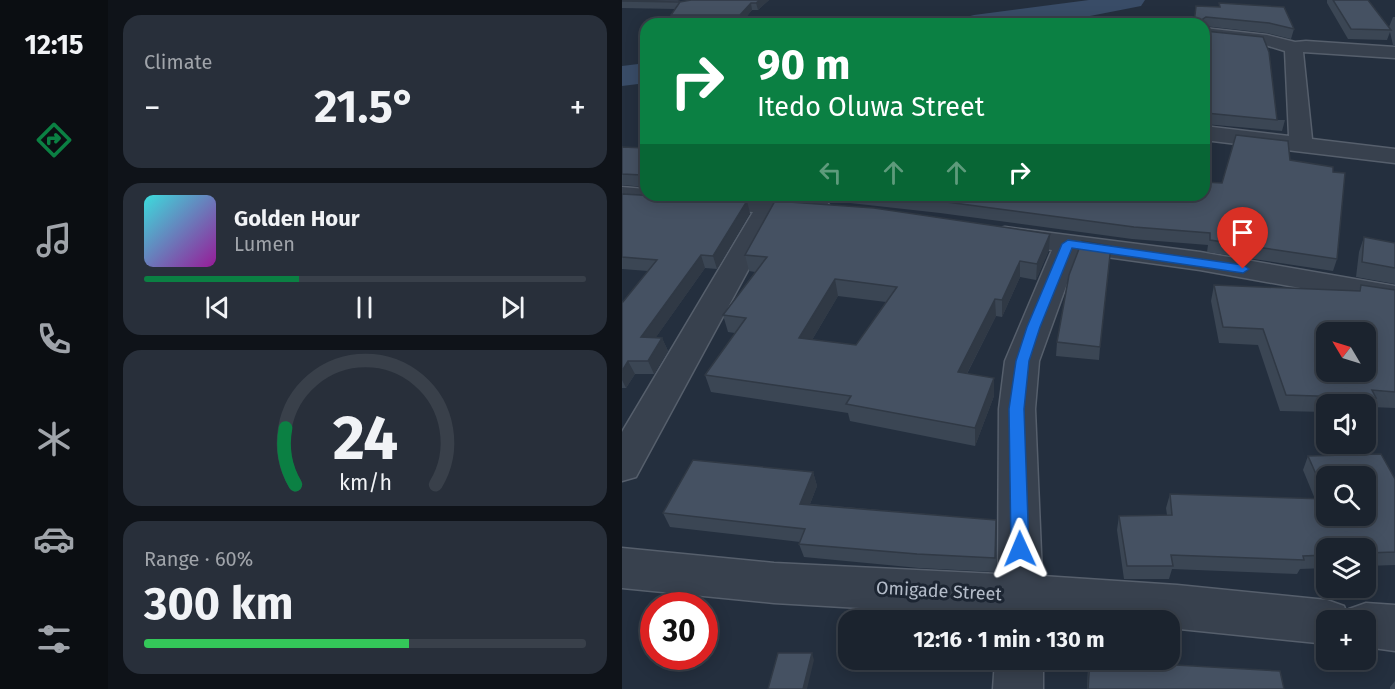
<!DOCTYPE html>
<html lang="en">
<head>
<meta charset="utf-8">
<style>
	:root { --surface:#1b232e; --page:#282f3a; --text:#f1f3f6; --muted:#a0a4aa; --line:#39404a; --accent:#0b8043 }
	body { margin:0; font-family:"Fira Sans",sans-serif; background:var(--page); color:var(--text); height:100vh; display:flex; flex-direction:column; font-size:22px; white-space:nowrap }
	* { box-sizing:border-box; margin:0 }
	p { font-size:20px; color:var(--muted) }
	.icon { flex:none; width:33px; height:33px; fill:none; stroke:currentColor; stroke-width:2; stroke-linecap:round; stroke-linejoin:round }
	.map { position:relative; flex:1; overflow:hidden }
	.drawer { display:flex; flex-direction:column; gap:15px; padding:15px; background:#0f1319; width:514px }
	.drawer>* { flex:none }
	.banner { position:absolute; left:18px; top:18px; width:570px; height:183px; border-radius:18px; box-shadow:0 3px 15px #0003,0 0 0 2px var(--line); background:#0b8043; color:#fff; overflow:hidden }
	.needle { width:39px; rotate:308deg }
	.fabs { position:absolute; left:694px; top:322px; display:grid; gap:12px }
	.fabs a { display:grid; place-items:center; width:60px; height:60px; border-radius:12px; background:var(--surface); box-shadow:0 3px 15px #0003,0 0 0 2px var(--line); font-size:30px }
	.speed { position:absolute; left:18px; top:592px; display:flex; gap:12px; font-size:30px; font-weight:700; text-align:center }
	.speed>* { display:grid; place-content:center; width:78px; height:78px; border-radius:50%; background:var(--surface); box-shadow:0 3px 15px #0003,0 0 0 2px var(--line); line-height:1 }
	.speed .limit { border:9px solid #d22; background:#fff; color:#111 }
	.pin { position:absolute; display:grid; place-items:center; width:51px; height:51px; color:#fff; margin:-62px -26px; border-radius:50% 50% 50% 0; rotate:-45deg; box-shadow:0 0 6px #0007 }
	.pin .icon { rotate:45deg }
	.me { position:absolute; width:66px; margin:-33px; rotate:359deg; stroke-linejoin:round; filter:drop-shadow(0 0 4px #0008) }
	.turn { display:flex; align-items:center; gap:21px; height:126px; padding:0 18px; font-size:27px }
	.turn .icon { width:78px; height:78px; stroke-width:2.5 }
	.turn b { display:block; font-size:42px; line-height:51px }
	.lanes { display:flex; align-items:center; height:57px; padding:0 18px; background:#0003; justify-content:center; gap:30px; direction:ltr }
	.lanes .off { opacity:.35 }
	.big { font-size:45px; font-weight:700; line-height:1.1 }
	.drawer .card { flex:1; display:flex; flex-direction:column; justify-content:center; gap:9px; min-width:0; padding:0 21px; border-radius:18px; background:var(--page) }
	.drawer .dial { align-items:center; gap:0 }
	.dial svg { height:156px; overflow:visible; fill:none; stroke:var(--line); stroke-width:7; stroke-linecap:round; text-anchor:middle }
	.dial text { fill:var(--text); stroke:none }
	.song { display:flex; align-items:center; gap:18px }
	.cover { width:72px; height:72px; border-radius:9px; background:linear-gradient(135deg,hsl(180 70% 55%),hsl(300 70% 35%)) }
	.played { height:6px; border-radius:3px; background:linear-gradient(90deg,var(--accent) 35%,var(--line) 35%) }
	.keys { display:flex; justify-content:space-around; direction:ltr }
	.heat { display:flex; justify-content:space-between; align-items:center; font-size:33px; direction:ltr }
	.charge { height:9px; border-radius:4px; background:linear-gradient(90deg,#34c759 60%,var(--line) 0) }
	.trip { position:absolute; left:216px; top:610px; width:342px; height:60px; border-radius:18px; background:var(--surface); box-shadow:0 3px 15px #0003,0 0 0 2px var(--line); font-weight:700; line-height:60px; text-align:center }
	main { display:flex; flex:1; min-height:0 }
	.tabs { display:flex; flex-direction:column; width:108px; justify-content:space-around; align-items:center; background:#0b0e12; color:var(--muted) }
	.tabs .icon { width:42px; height:42px }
	.tabs .current { color:var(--accent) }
	.tabs b { font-size:27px; color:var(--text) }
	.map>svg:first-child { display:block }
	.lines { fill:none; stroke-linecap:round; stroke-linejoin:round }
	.river { fill:#394c67; fill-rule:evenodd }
	.street-casing { stroke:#565f6c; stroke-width:3 }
	.street { fill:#38414e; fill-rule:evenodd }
	.wall { fill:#3b4654; fill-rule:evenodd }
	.shaded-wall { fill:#303945 }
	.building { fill:#455162; stroke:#303945; stroke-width:1.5; fill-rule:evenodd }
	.route { fill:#1a73e8; stroke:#114b97; stroke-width:1.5 }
	.labels { text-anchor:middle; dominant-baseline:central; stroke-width:6; stroke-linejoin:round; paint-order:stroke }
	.near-street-label { font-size:18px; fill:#b4bcc9; stroke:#1d2633 }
</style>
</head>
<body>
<main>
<nav class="tabs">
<b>12:15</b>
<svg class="icon current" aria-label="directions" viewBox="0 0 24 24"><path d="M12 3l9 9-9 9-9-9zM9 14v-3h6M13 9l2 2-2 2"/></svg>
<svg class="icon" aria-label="music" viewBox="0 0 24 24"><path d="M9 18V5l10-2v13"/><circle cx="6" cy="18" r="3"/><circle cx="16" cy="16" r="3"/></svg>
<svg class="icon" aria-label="phone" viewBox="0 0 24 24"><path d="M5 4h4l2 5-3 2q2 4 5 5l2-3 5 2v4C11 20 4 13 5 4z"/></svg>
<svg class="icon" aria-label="climate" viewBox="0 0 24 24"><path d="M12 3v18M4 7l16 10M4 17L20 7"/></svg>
<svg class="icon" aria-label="car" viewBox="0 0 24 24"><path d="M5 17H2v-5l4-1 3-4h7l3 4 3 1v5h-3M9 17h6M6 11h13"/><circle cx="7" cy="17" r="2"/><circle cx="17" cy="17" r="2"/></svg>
<svg class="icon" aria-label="filters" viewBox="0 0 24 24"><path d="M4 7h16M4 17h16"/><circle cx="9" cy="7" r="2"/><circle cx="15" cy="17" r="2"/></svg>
</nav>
<section class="drawer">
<div class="card"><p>Climate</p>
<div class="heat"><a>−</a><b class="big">21.5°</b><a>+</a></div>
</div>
<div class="card">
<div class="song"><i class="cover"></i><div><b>Golden Hour</b><p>Lumen</p></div></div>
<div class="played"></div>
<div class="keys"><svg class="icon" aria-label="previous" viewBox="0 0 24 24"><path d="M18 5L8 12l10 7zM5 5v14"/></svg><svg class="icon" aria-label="pause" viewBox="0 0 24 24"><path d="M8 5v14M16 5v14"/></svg><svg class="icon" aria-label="next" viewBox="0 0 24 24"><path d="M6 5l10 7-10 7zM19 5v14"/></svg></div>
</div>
<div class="card dial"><svg viewBox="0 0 100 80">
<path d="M14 69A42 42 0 1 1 86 69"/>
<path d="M14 69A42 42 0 0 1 9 40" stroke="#0b8043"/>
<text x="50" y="56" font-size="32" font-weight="700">24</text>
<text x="50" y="72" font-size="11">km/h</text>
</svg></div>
<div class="card"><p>Range · 60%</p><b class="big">300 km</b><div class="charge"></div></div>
</section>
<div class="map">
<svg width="773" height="689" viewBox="0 0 773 689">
	<rect width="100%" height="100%" fill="#242f3e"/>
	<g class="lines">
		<path class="river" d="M467,0h56l-4,6 -92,18h-90l4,-6 11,-3z
			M24,63v20l-24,3v-20z"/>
		<g class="street-casing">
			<path id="street" d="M582,28l63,7 28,7 11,-1 89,6v11l-92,-6 9,87 83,10v14l-191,-23v-14l85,10 -4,-85 -20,-6 -61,-7z
				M0,187l24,2v6h143l-2,3 40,4 4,6 -4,6 -9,2 -39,-3 -143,264 -14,4v-49l131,-220 -131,-9z
				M383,227l195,25 195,34v19l-195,-35 -122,-17 -39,108 -4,48 7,167 135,9 150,15 17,6 3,8 2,-5 17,-6 29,2v46l-29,-4v-26h-39v23l-157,-16v-7l-126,-2v2h-46v-5l-224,-13 -152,-15v-40l152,15 224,11 1,-165 6,-48 47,-111 -57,-9 -4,-6 4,-6z
				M373,660h48v29h-50z"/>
		</g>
		<use href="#street" class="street"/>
	</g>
	<path class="wall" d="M0,0l58,2 89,-2 -11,10h-6l-10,12h-69l-2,-7 4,-6 -53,-1z
		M705,0h41l22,29 -1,-2 4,-10h2v29l-2,-1 -3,-13 -3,8 -39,-1 -21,-36z
		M597,3l75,26 -3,10 -24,-6 -63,-7 -10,-2 25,-17z
		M582,29l73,91h8l-3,11 -78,-7z
		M0,147l24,1v39l-24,-2z
		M668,160l47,99 -4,12 -126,-19 1,-7 -76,-6 -192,-26 -135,-15 -1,-3h400l18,-12z
		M0,194l128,19 -33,56 -12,-1 -49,69 6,1 6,13 -14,23h-19l-9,14h-4v-85l26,-32 -26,-2z
		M428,234l-1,16 -13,30 -16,-3 -18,40 -6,-1 -29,58 27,4v18l-19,50 -125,-25 -2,-8 -137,-21 -6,-17 30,-42 -7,-1 -5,-17 32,-43 -6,-1 -4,-16zM216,296l48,6 -30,43 -44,-5z
		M742,237l31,6v41l-39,-7 3,-25z
		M592,285l144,6 3,-6 34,5v118l-24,-1 -3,7 -2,-1v-8h-39v7l-47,-1 -22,-66 -39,-2 -8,-42z
		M435,342l43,5 -1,13 -43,-4z
		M686,456l87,23v86l-29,1v-17h-39v19l-27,1 -3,5 -125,-5 -3,10h-45l-7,-49 2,-14 48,-1 -1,-7 4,-14 145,5 -12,-29z
		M191,472l4,14 -7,18 186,16v52l-77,-4 -115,-11 -5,-13 1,-2 -130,-15 -7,-14z
		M447,660h71l1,3 143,26h-197l1,-22 -19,-1z
		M773,681v8h-5v-2z"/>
	<path class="shaded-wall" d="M138,0h9l-11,10 -2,-7z
		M129,3l1,7 -10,12 -2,-7z
		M125,201l3,12 -33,56 -4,-13z
		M428,234l-1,16 -13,30 1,-16z
		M79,255l4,13 -58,82 -6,-13z
		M398,261v16l-18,40v-17z
		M213,279l3,17 -35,59 -4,-17z
		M373,299l1,17 -37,73 -1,-17z
		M40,338l6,13 -14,23 -6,-13z
		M6,361l7,13 -9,14 -4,-8v-9z
		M372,378v18l-19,50v-18z
		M191,472l4,14 -12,31 -5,-13z
		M190,653l2,7 -7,29h-4z"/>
	<path class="building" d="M0,0h56l2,2 11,-2h69l-4,3h-5l-11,12h-69l9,-13 -58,-1z
		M711,0h35l23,30 -40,-1z
		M597,3l65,4 10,22 -25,-6 -63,-6 -3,2v5h-9l2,-18 24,1z
		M582,29l1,2 58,6 6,15 8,68 -71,-7 -2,3z
		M614,135l52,6 2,19 43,7v5l12,1 -8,86 -127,-19v-7l-76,-6 -195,-26 -51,-6h316v-13l18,1z
		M0,147l24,1v33h-2l-2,-6 -20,-1z
		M0,194l125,7 -34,55 -12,-1 -60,82 21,1 -14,23h-20l-6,10v-68l35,-43 -35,-3z
		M153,201l99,7 176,26 -13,30 -17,-3 -18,39 -7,-1 -37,73 36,6 -19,50 -129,-24 5,-8 -146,-21 41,-57 -23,-3 44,-58 -22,-2zM213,279l62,8 -41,58 -57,-7z
		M742,237l31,6v25l-33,-6z
		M460,241l29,5 -11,101 -43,-5 12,-67z
		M592,285l146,6 1,-6 34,5v102l-23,-2 4,8 -90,-3 -23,-66 -40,-2zM705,333h39v39h-39z
		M759,454l14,25v73l-29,1v-4h-39v6l-24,1 1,4 -133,-5 2,11h-46l-8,-50 53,-1 -2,-21 157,5v17h39v-39h-39v22l-19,-43z
		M71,460l120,12 -13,32 196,16 -1,38 -78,-4 -118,-10 6,-15 -142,-16z
		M156,653h34l-9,36h-35z
		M468,660h50l1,3 139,8 4,18h-196z"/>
	<path class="route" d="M446,240l175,25 6,4 -6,4 -171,-25 -32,79 -11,34 -5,48 5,140 -2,6 -7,2 -6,-2 -3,-6 -2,-140 7,-48 11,-34 35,-83z"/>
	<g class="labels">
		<g class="near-street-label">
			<text transform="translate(317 591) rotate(3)">Omigade Street</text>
		</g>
	</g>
</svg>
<div class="fabs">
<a><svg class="needle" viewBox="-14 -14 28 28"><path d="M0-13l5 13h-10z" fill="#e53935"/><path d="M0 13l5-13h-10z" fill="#a0a4aa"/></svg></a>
<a><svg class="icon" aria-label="sound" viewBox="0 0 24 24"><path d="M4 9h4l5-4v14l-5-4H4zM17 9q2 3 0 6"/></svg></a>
<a><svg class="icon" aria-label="search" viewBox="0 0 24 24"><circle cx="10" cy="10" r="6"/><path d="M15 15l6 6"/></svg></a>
<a><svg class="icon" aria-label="layers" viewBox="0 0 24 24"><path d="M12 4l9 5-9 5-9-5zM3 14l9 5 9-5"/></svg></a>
<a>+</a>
</div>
<div class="speed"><div class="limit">30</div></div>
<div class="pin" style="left:621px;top:269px;background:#d93025"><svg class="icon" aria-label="arrive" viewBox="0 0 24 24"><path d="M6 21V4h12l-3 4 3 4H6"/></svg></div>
<svg class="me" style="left:398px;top:549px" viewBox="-20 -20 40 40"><path d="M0-17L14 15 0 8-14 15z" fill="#1a73e8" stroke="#fff" stroke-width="4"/></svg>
<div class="trip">12:16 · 1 min · 130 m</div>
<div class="banner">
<div class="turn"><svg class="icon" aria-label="right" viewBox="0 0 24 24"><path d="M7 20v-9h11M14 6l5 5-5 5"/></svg><div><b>90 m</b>Itedo Oluwa Street</div></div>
<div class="lanes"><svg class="icon off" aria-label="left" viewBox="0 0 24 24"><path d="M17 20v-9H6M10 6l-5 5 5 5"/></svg><svg class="icon off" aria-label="ahead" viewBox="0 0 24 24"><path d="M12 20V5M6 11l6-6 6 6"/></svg><svg class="icon off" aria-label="ahead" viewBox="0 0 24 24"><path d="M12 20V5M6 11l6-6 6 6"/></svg><svg class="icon" aria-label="right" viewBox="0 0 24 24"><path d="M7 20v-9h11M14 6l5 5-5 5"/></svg></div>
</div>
</div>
</main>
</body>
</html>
